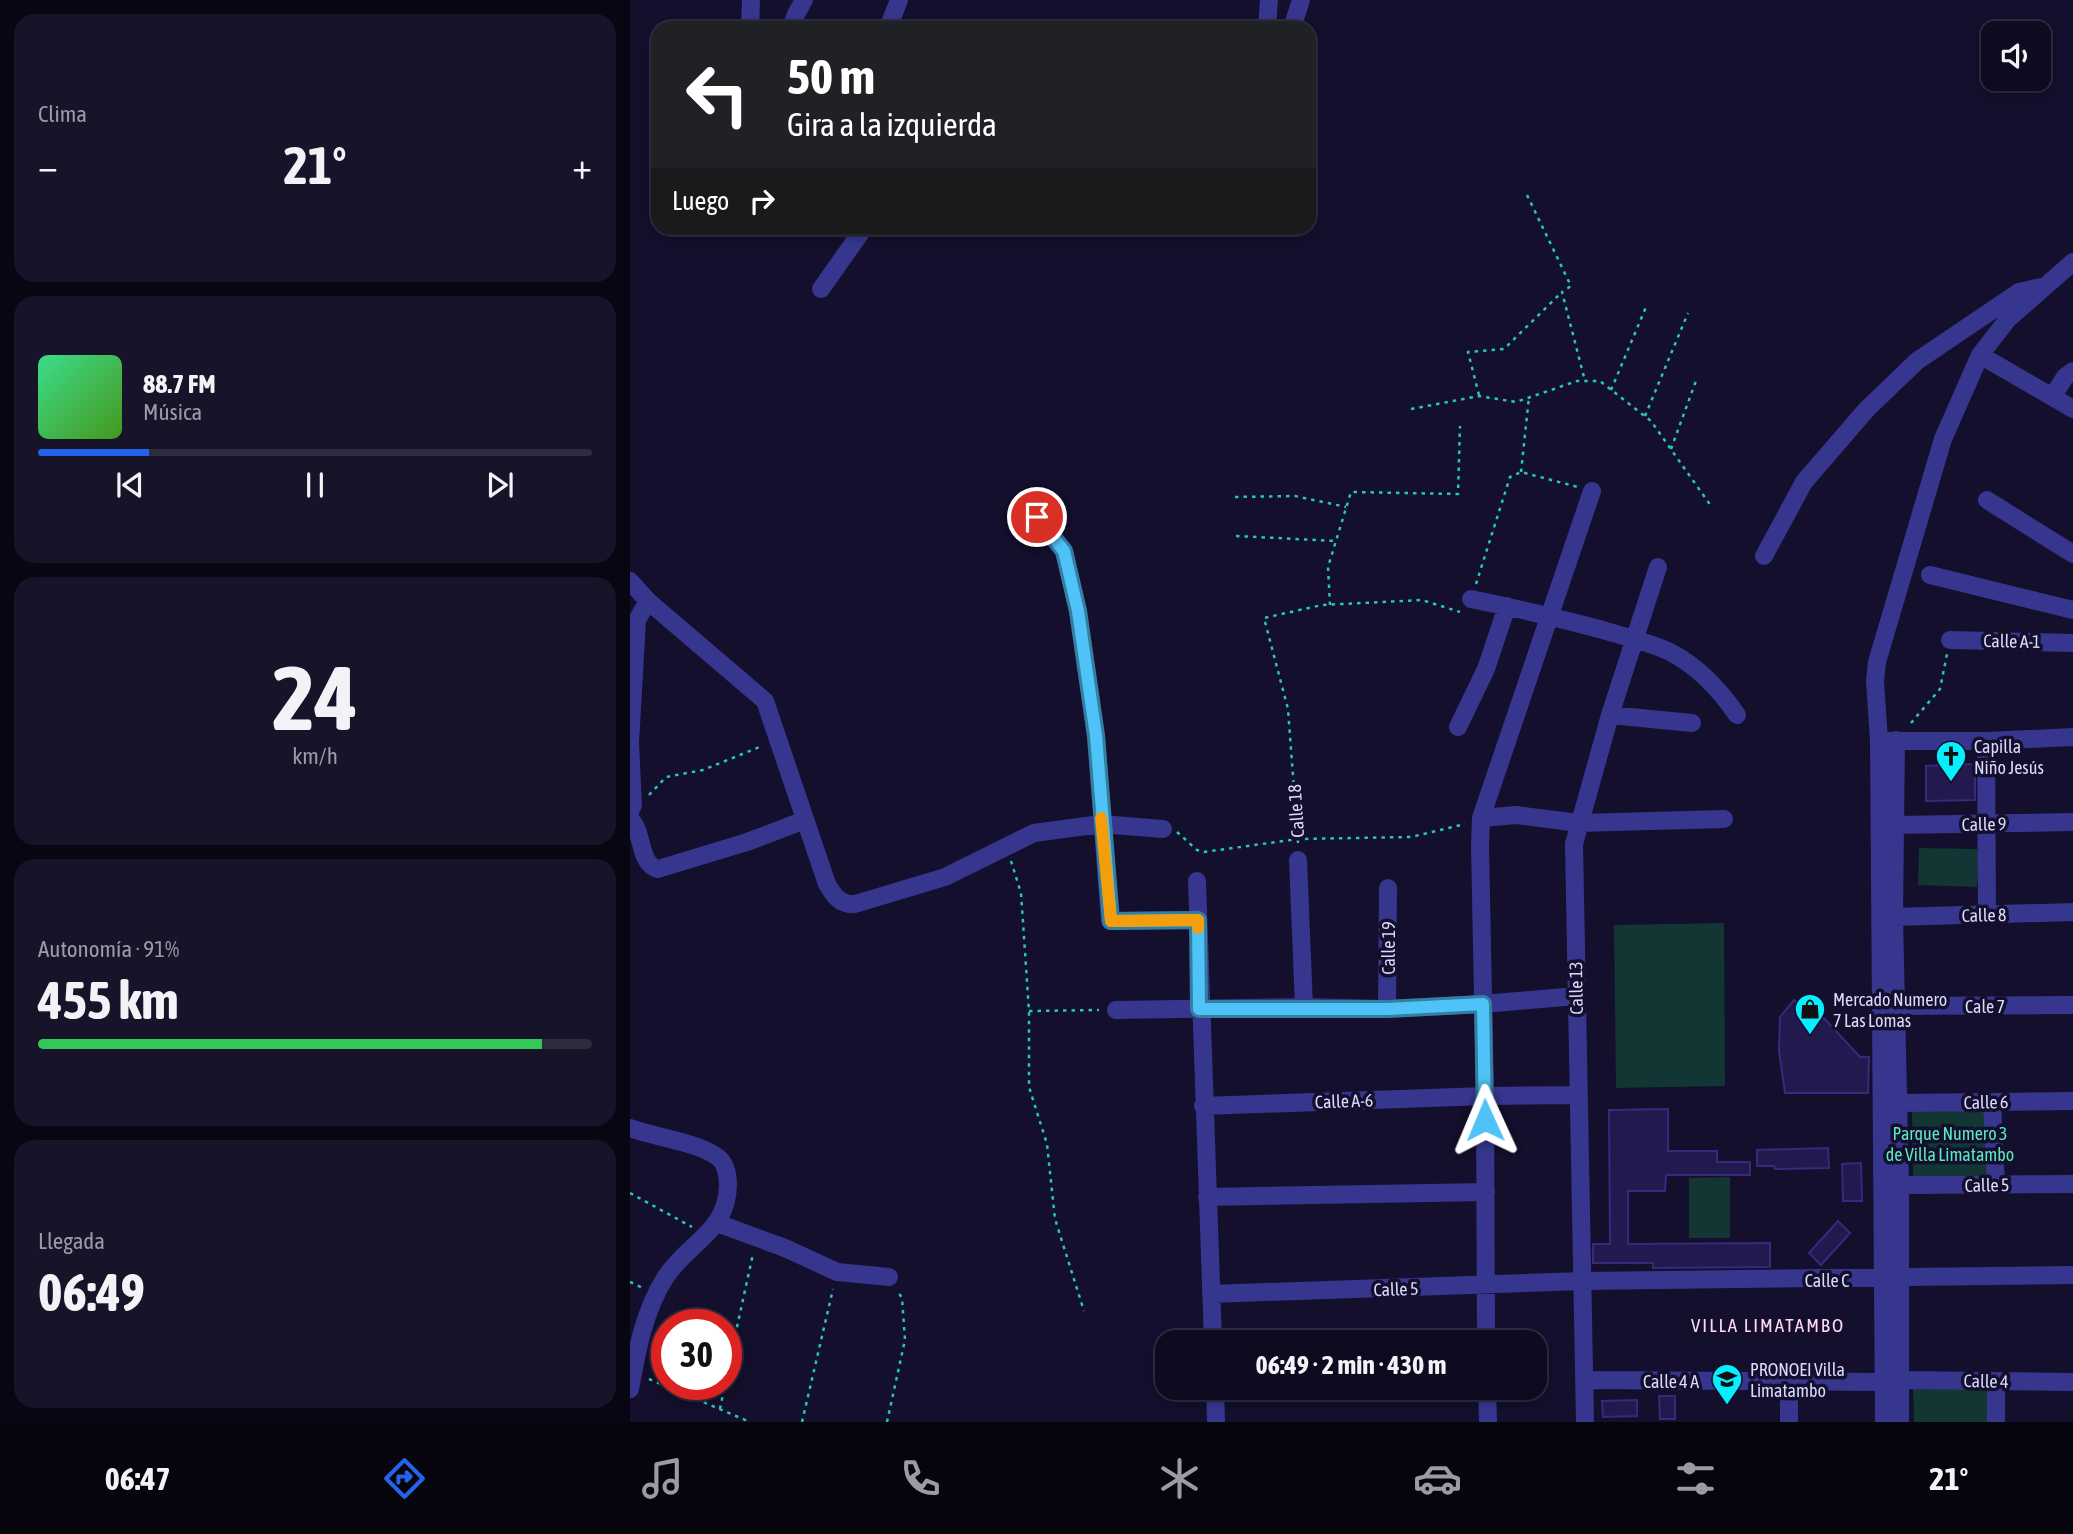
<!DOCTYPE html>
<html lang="es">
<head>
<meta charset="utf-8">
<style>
	:root { --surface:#0e0b21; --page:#17142a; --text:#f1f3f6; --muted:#9b9ba5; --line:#2e2b3f; --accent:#2563eb }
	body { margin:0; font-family:"Asap Condensed",sans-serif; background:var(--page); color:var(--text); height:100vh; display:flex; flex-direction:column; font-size:26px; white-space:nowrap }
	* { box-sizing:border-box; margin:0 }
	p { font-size:23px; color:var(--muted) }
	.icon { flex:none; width:38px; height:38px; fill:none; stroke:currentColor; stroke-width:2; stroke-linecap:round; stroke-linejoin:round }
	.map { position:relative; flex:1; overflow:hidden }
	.side { display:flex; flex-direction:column; gap:14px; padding:14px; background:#080612; width:630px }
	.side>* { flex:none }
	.guide { position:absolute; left:21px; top:21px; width:665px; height:214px; border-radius:21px; box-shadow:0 4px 10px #0003,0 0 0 2px var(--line); background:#202124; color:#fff; overflow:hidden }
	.buttons { position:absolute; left:1351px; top:21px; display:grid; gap:14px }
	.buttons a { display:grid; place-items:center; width:70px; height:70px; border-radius:14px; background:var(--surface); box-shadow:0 4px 10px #0003,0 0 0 2px var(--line); font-size:35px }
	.speed { position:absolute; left:21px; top:1309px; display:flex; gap:14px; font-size:35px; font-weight:700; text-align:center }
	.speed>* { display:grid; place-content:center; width:91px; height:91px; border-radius:50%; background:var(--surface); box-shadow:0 4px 10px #0003,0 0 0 2px var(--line); line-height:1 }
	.speed .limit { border:10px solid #d22; background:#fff; color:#111 }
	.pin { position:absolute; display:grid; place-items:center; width:60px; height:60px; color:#fff; margin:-30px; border:4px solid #fff; border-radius:50%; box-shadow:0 2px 7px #0007 }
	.me { position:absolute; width:77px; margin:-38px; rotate:359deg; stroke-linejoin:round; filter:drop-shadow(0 0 5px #0008) }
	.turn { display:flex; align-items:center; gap:24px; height:147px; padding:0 21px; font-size:32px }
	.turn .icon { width:91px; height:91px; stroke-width:2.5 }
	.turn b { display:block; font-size:49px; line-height:60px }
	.then { display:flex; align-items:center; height:66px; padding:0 21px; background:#0003; gap:14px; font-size:26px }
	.big { font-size:52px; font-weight:700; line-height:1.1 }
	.side .card { flex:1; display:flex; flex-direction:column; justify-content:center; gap:10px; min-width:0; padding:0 24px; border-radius:21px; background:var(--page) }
	.side .dial { align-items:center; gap:0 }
	.dial b { font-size:91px; line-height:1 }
	.song { display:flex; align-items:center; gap:21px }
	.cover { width:84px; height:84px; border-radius:10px; background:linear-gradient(135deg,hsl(150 70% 55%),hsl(100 70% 35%)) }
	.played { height:7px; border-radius:4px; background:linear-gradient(90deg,var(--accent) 20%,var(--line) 20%) }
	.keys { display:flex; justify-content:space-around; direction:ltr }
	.heat { display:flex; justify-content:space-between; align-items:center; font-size:38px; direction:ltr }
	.charge { height:10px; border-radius:5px; background:linear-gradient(90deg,#34c759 91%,var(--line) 0) }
	.trip { position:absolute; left:525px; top:1330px; width:392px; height:70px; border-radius:21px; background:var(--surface); box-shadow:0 4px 10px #0003,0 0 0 2px var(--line); font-weight:700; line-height:70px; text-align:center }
	.tab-bar { display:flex; height:112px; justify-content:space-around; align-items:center; background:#06040d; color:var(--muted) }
	.tab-bar .icon { width:49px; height:49px }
	.tab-bar .selected { color:var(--accent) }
	.tab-bar b { font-size:32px; color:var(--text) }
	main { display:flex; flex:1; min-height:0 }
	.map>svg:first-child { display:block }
	.green { fill:#113633 }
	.building { fill:#22194e; stroke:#372a7c; stroke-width:2 }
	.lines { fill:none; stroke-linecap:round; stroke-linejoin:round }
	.path { stroke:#27c6b6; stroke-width:2.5; stroke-dasharray:3.5 5; stroke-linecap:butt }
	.minor { stroke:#36368e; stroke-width:18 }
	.route-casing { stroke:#337fa1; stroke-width:18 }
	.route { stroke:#4fc3f7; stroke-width:12 }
	.slow { stroke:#f59e0b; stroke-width:12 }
	.labels { text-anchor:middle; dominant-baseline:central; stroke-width:7; stroke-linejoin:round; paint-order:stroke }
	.street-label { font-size:18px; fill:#dcd9ff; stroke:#130f2c }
	.poi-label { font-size:18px; fill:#dcd9ff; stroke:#130f2c; text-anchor:start }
	.park-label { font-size:18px; fill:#5be9c0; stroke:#130f2c }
	.neighbourhood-label { font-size:19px; letter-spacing:2px; fill:#ffdbf3; stroke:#130f2c }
</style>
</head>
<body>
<main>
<section class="side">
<div class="card"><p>Clima</p>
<div class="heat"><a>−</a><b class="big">21°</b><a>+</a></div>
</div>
<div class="card">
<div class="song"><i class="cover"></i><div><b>88.7 FM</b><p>Música</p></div></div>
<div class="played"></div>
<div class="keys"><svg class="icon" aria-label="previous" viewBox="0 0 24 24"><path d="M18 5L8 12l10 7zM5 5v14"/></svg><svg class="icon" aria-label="pause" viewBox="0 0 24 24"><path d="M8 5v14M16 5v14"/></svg><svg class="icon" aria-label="next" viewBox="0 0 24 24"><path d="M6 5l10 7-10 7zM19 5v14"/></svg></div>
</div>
<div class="card dial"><b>24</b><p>km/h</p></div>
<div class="card"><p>Autonomía · 91%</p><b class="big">455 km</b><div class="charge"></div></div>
<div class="card"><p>Llegada</p><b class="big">06:49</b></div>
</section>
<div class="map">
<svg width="1443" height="1422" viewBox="0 0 1443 1422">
	<rect width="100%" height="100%" fill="#130f2c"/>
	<path class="green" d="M1289,848l60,1 -2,38 -59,-2z
		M1094,923l1,163 -109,2 -2,-163z
		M1357,1109l1,68 -75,1 -1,-67z
		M1100,1177v61h-41v-60z
		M1362,1385v37h-78l-1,-35z"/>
	<path class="building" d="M1345,764v36l-49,1v-35z
		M1164,1000l22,20 5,-5 39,42h9l-1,36h-83l-6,-42 1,-34z
		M1038,1109v42h49v11h33v13h-84l-1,16h-37v53l142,-1v24l-117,1v-5h-60v-19h17l-1,-134z
		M1198,1148l1,20 -54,1 -1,-3h-17v-16z
		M1231,1163l1,38h-19l-1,-37z
		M1208,1221l12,12 -29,32 -12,-12z
		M1029,1396h16v23h-15z
		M1007,1400v16l-34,1 -1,-16z"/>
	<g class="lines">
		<path class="path" d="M897,195l44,91 -9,6 23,89
			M981,390l35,-83
			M849,395l-11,-43 36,-3 58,-57
			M781,409l68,-13 37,6 61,-21h23l51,40 60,85
			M1015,416l43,-103
			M1041,449l26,-71
			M891,472l8,-75
			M605,497l60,-1 51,11
			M606,536l100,5
			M846,584l34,-107 11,-5 57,15
			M700,605l-2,-38 23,-75 107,2 2,-68
			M1281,723l29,-34 7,-35
			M19,795l17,-18 37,-7 59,-24
			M547,832l20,18 7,2 94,-13 113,-2 54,-13
			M668,843l-10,-134 -24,-91 58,-13 100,-5 38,12
			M381,861l10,32 8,118v76l18,57 8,75 29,92
			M399,1011l70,-1
			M0,1193l62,34
			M0,1282l13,6
			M96,1377l27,-123
			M19,1379l101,43
			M90,1409l5,-25
			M172,1422l31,-133
			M257,1422l18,-82 -3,-42 -4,-6"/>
		<path class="minor" d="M120,28l1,-28
			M161,28l5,-14 8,-14
			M258,28l11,-28
			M637,28l2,-28
			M662,28l9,-28
			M191,289l43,-61
			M1350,355l93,54
			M1422,397l13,-20 8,-6
			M394,500l40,51 14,60 18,125 14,185 87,-1
			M1357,500l86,54
			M1134,556l40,-74 63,-73 50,-48 102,-69 22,-5
			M1300,575l143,35
			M0,581l18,20 117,100 62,183c7,12 13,21 28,20l90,-27 89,-44 67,-9 62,5
			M841,599c44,9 88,19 132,31 22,7 47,12 67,22 27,14 50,38 67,63
			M1320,640l123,3
			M980,715l82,8
			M828,727l28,-58 21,-63
			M1266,740l-2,177 6,268v237
			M1256,741h100l87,-4
			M1356,741l1,174
			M0,812l3,-7 -3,-62 7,-123 11,-19
			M851,818l35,-3 62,8 146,-4
			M0,819c14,12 8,45 28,50l89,-27 58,-22
			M1264,825l179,-3
			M668,860l6,147
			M567,881l16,461
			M1264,917l179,-5
			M1266,1006l177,-1
			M757,1009l1,-121
			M486,1010l188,-3 83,2 96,-5 93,-8
			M1362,1102l4,83
			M1269,1103l174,-2
			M573,1106l282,-10 93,-1
			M0,1128c24,9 66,14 86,28 9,5 12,18 12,28 0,48 -40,58 -63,94 -21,33 -28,73 -35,111
			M1270,1185l173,-1
			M577,1197l279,-5
			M87,1223l68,25 52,24 52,5
			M581,1294l371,-13 491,-6
			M856,1342l-1,-246 -5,-250 1,-28 111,-327
			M954,1380l300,2
			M1270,1380l173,2
			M585,1388l1,34
			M857,1388l1,34
			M955,1422l-11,-578 36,-129 48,-148
			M1159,1422v-41
			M1254,1422l-5,-681 -4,-60 2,-19 66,-223 37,-84 28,-36 65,-57
			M1366,1422v-40"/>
	</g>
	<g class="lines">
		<g class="route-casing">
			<path id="route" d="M407,517l27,34 14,60 18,125 15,185 87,-1 1,89h188l96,-5 2,116"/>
		</g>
		<use href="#route" class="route"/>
		<path class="slow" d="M471,818l10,103 87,-1v8"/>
	</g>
	<defs>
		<g id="church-pin" transform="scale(1.575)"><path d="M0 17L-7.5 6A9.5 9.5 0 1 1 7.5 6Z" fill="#05efff" stroke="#130f2c"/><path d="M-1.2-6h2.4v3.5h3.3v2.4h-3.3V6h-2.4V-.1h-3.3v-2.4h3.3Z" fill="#111"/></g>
		<g id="shop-pin" transform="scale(1.575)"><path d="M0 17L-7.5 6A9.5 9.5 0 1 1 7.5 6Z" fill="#05efff" stroke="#130f2c"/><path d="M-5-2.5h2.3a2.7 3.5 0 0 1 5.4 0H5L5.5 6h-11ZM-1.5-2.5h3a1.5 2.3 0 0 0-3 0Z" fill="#111"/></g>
		<g id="school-pin" transform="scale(1.575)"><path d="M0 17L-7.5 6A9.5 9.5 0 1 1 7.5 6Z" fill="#05efff" stroke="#130f2c"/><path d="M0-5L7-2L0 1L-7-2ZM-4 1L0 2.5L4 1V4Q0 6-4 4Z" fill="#111"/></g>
	</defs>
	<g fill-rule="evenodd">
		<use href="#church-pin" x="1321" y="756"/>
		<use href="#shop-pin" x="1180" y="1009"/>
		<use href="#school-pin" x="1097" y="1379"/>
	</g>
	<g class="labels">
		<g class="street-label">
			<text transform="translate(1382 641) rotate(1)">Calle A-1</text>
			<text transform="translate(666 811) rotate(-94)">Calle 18</text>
			<text transform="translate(1354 824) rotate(-1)">Calle 9</text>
			<text transform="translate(1354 915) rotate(-1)">Calle 8</text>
			<text transform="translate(758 948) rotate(-90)">Calle 19</text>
			<text transform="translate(946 988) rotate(-91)">Calle 13</text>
			<text x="1355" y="1006">Cale 7</text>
			<text transform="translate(714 1101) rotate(-2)">Calle A-6</text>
			<text transform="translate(1356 1102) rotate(-1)">Calle 6</text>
			<text transform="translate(1357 1185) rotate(-1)">Calle 5</text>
			<text x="1197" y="1280">Calle C</text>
			<text transform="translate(766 1289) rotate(-2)">Calle 5</text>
			<text x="1041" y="1381">Calle 4 A</text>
			<text transform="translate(1356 1381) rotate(1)">Calle 4</text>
		</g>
		<g class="poi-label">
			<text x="1344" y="746">Capilla<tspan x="1344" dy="21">Niño Jesús</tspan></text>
			<text x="1203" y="999">Mercado Numero<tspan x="1203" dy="21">7 Las Lomas</tspan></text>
			<text x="1120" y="1369">PRONOEI Villa<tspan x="1120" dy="21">Limatambo</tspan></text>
		</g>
		<g class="park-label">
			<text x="1320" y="1133">Parque Numero 3<tspan x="1320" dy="21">de Villa Limatambo</tspan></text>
		</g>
		<g class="neighbourhood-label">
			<text x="1138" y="1325">VILLA LIMATAMBO</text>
		</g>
	</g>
</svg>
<div class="buttons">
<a><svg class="icon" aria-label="sound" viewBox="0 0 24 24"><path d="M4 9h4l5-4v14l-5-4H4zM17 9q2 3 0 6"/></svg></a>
</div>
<div class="speed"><div class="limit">30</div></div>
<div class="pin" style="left:407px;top:517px;background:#d93025"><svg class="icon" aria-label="arrive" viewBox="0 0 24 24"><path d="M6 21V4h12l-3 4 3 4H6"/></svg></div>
<svg class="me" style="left:855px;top:1120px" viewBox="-20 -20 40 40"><path d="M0-17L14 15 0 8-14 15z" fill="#4fc3f7" stroke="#fff" stroke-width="4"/></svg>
<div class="trip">06:49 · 2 min · 430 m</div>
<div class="guide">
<div class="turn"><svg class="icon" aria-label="left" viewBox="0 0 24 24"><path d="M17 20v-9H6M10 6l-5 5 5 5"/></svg><div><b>50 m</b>Gira a la izquierda</div></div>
<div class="then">Luego<svg class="icon" aria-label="right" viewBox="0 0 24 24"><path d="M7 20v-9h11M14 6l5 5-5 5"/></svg></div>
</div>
</div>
</main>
<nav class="tab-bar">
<b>06:47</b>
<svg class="icon selected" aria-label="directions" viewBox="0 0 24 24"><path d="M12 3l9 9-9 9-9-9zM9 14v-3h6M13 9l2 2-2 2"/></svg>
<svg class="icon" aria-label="music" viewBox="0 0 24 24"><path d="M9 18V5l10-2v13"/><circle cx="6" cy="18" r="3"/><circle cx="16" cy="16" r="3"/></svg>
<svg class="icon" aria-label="phone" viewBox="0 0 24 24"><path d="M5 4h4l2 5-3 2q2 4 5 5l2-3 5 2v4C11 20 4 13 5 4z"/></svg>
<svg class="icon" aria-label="climate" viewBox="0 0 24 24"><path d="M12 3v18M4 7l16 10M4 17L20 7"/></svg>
<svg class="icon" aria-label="car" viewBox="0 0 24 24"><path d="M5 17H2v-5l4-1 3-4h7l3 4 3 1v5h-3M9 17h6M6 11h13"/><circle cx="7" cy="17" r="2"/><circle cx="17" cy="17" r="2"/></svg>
<svg class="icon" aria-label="filters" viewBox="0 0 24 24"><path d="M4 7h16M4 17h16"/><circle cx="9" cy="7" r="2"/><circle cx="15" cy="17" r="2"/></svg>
<b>21°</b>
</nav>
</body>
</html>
